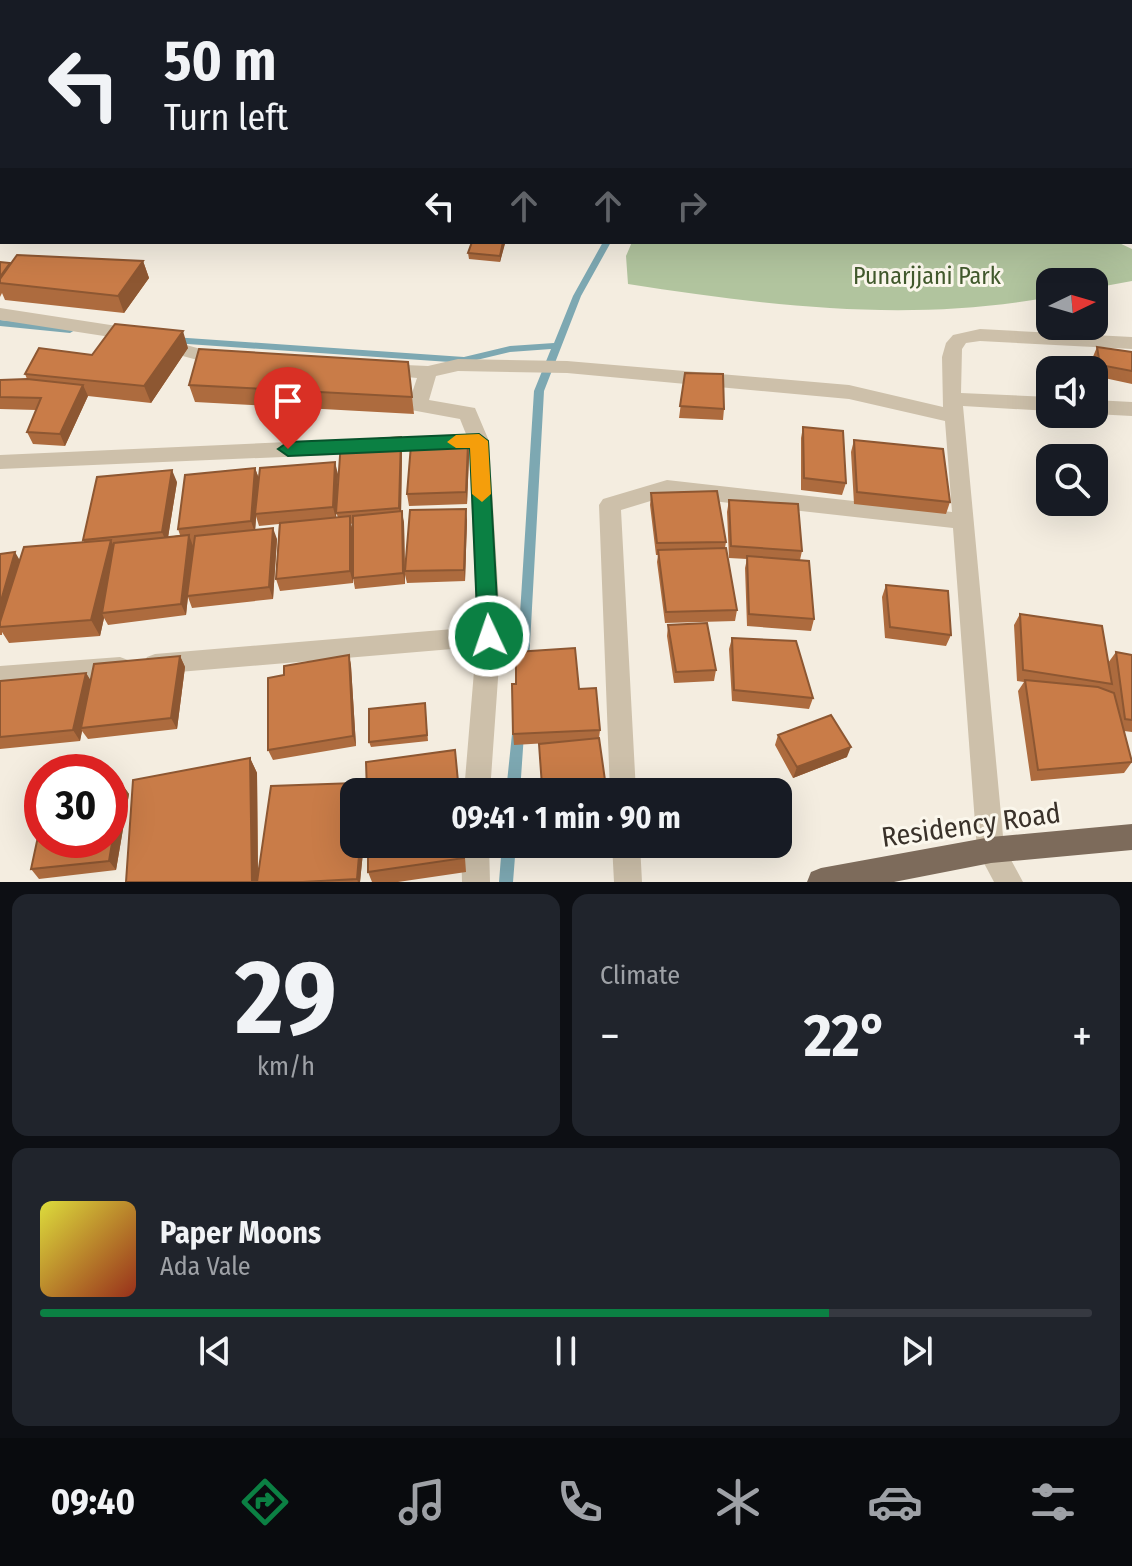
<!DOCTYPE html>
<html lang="en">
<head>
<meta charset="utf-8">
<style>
	:root { --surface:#171b24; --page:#20242c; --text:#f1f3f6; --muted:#9ea1a6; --line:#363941; --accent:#0b8043 }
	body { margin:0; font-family:"Fira Sans Condensed",sans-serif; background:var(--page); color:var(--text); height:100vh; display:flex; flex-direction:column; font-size:30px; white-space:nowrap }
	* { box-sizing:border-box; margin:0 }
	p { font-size:26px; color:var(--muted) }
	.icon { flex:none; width:44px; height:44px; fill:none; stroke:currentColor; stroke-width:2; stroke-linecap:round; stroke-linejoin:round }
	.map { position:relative; height:882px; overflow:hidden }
	.side { display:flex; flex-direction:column; gap:12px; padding:12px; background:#0d0f14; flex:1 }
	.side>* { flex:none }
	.top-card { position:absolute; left:0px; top:0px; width:1132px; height:244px; box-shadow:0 8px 32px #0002; background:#171b24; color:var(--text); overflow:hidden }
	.needle { width:52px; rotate:85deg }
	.tools { position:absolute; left:1036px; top:268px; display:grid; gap:16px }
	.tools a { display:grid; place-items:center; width:72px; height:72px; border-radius:16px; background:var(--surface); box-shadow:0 8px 32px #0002; font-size:40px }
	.speed { position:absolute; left:24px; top:754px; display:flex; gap:16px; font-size:40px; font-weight:700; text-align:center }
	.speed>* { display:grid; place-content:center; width:104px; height:104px; border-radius:50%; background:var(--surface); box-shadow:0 8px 32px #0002; line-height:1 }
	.speed .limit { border:12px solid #d22; background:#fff; color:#111 }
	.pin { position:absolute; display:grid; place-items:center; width:68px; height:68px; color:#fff; margin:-82px -34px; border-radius:50% 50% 50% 0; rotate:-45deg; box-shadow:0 0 8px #0007 }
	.pin .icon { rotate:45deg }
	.me { position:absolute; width:88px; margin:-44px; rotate:357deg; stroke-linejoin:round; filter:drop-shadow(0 0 6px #0008) }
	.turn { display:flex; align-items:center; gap:28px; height:168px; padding:0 32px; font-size:36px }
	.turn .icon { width:104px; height:104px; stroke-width:2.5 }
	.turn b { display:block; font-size:56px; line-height:68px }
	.lanes { display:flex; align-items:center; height:76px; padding:0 32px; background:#0003; justify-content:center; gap:40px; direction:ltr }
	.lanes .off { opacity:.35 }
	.big { font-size:60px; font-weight:700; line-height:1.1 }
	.side .widget { flex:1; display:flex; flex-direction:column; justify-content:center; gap:12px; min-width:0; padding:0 28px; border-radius:16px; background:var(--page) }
	.side .dial { align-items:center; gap:0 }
	.dial b { font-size:104px; line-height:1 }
	.song { display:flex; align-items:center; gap:24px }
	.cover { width:96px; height:96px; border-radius:12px; background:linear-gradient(135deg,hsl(60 70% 55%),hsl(10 70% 35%)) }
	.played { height:8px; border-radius:4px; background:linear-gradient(90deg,var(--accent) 75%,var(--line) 75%) }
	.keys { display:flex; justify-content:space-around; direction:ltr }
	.heat { display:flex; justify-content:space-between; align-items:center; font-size:44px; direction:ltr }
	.side .tiles { flex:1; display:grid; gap:12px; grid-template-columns:1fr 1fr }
	.widget:last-child { grid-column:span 2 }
	.trip { position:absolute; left:340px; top:778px; width:452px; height:80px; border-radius:16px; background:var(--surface); box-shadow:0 8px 32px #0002; font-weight:700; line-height:80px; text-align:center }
	.menu { display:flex; height:128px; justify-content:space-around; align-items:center; background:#090b0e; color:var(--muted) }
	.menu .icon { width:56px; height:56px }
	.menu .current { color:var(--accent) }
	.menu b { font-size:36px; color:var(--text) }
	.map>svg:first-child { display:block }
	.green { fill:#b1c49e }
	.water { fill:#7da8b2 }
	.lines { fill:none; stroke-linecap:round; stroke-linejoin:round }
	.stream { fill:#7da8b2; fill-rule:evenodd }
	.minor { fill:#cdc0aa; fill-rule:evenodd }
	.major { fill:#7d6b5b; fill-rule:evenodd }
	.wall { fill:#ad6b3e }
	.shaded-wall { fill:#8d5732 }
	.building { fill:#c97c48; stroke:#8d5732; stroke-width:2 }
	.route { fill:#0b8043; stroke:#07532c; stroke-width:2 }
	.slow { fill:#f59e0b }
	.labels { text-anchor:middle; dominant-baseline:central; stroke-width:6; stroke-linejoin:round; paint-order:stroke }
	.park-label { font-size:24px; fill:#425a2d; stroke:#fbf7ec }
	.near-street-label { font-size:28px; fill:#3a322a; stroke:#fbf7ec }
</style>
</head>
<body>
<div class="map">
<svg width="1132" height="882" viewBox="0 0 1132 882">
	<rect width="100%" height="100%" fill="#f4ede0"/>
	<path class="green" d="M632,242h485l15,7v32l-38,7v-6h-44v15c-141,26 -282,9 -422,-13l-2,-28z"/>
	<path class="water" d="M711,0h421v141l-2,2v-141z"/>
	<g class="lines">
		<path class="stream" d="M603,242h8l-30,54 -37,95 -15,271 -2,4 -4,1 -4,-1 -2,-4 17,-271 17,-42 -41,3 -46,11 -291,-20 -5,-3 5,-3 291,20 46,-11 44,-3 19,-47z
			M0,320l70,7 5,3 -5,3 -70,-7z
			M518,728l4,2 2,4 -4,58h-14l6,-58 2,-4z
			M502,844h14l-3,38h-14z"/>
		<path class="minor" d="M0,308l117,18 113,31 2,4 -9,6 -106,-29 -117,-18z
			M980,329l152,8v12l-152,-8 -14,2 -4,6 -1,44 89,4v14l-87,-5 41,441 19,35h-29l-17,-32 -24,-322 -286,-32 -46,14 15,282h-26l-11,-287 4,-6 64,-19 285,32 -7,-91 -96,-22 -282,-26 -109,-2 -22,5 -7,24 46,8 14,33 12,195 -11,156h-26l12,-145 -321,27 -8,-3 -4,-7 4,-7 8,-3 322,-27 -8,-178 -469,20v-14l466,-21 -6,-15 -49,-9 -3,-5 9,-27 -42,-4 -2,-4 2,-4 7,-2 46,2 30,-7 109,2 282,24 94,22 -1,-50 4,-14 7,-8z
			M1094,400l38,2v14l-38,-2z
			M120,657l8,3 4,7 -4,7 -8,3 -120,11v-22z
			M461,844h28l1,38h-28z
			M612,844h28l2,38h-28z"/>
		<path class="major" d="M663,0h14l1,2h-14z
			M1130,228l2,1v10l-2,-1z
			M1132,824v26l-141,13 -97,19h-87l4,-10 10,-4 170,-31z"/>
	</g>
	<path class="wall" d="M133,0h46l1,2h-47z
		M472,242h33l-5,20 -31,-3 -1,-6z
		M143,261l6,17 -25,35 -119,-13 -3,-7 -2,4v-35l10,1 1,1z
		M1097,347l35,5v32l-37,-8 -3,-17z
		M188,348l-37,55 -63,-7 -23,50 -32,-2 -6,-12 9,-22 -36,-1v-29l27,-1 -2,-5 67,-19z
		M408,362l6,52 -219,-12 -6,-17z
		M685,373l39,36 -1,11 -44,-2z
		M803,427l43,56 -4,12 -41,-5v-52z
		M401,437l1,12 -1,62 3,12 1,43 62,-46 -2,61 -58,2 -2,-8v9l-50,5 -2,-11v-55l-2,1 2,59 -73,8 -4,-12 3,-55 -20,2 -3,-10 -1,13 22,10 -4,60 -81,9 -4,-11 -2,18 -78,10 -4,-7 -4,18 -91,7 -7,-11v3h-2v-81l20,6 64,-18 -1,-2 94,-58 -9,55 12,-2 -2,-6 77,-61 4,11 79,-5 -2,43h2l-2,-4z
		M854,440l96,62 -4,12 -92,-10 -3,-52z
		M468,444l1,12 -2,48 -58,2 -2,-12z
		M651,493l75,49 -1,6 12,62 -2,11 -70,2 -8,-61 1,-7h-2l-6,-50z
		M729,500l73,51 -2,9 14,59 -3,12 -64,-5 -2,-58 2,-9 -18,-1 -2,-46z
		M886,585l65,50 -5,11 -61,-8 -3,-41z
		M1020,614l88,49 8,-11 16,3v77l-8,-1 8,31 -8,11 -93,8 -13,-90 6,-9 -7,-1 -3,-56z
		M668,625l48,45 -2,11 -40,2 -7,-47z
		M732,638l81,60 -4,11 -77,-8 -3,-52z
		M349,655l2,11 5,80 -83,14 -5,-10z
		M180,656l5,11 -8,62 -89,10 -6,-8 -2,10 -80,8v-68l86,-8 4,7z
		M579,689l21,41 -1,8 6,42 -1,11v1h-62l-3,-48 9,-1 -34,2 -1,-11z
		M425,703l3,38 -57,6 -2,-5z
		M778,735l69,22 -54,21 -18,-33z
		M250,758l7,15 1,100 96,-81v50l7,2 2,8 -3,30h-234z
		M122,784l7,10 -13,76 -77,9 -8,-10 11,-29z
		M464,844l2,28 -68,10h-26l-4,-10z
		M542,844h67l-1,5 -66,5z"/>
	<path class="shaded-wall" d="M503,242h2v2l-5,18v-6z
		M143,261l6,17 -25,35 -6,-17z
		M183,331l5,17 -37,55 -7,-17z
		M83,385l5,11 -23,50 -5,-12z
		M401,437l1,12 -1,71 -2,-12z
		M468,444l1,12 -2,48 -1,-12z
		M335,462l3,12 -2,45 -3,-12z
		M255,468l4,11 -4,54 -4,-12z
		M172,470l5,12 -10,62 -5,-12z
		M466,509l1,11 -2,61 -1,-11z
		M402,511l2,12 1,61 -2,-11z
		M350,516l2,11 1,56 -3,-12z
		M273,528l4,11 -4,60 -4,-12z
		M189,535l4,11 -7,69 -5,-11z
		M111,540l8,17 -17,56 2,5 -4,18 -9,-16z
		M15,552l7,12 -22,63v-23z
		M349,655l2,11 5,80 -3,-10z
		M180,656l5,11 -8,62 -6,-11z
		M86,673l7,11 -12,44 1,3 -2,10 -7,-11z
		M851,747l-4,10 -54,21 4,-11z
		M250,758l7,15 1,109h-6z
		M355,783l2,9h-3l-1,60 -4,-10z
		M122,784l7,10 -13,76 -7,-9z
		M360,844l3,8 -3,30h-2l-1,-3z"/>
	<path class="building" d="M156,0h22v2h-23z
		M213,0h260v2h-261z
		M472,242h31l-3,14 -32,-3z
		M17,255l126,6 -25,35 -118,-13v-4z
		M0,262l10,1 -10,14z
		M115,324l68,7 -39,55 -119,-12 14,-26 53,7z
		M1097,347l35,5v19l-32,-6z
		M199,349l209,13 4,35 -223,-12z
		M685,373l38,1 1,35 -44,-3z
		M27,379l56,6 -23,49 -33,-2 14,-34 -41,-1v-17z
		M803,427l40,4 3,52 -42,-5z
		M401,437l-2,71 -63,5 5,-71z
		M854,440l89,9 7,53 -93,-10z
		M468,444l-2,48 -59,2 4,-49z
		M335,462l-2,45 -78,7 5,-46z
		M255,468l-4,53 -73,8 7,-54z
		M172,470l-10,62 -79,8 14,-63z
		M717,491l9,51 -69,1 -6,-50z
		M729,500l69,4 4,47 -71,-5z
		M466,509l-2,61 -59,1 5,-61z
		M402,511l1,62 -50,5v-62z
		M350,516v55l-74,8 4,-56z
		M273,528l-4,59 -82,9 8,-60z
		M189,535l-8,69 -79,9 12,-70z
		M111,540l-20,80 -91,7v-5l24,-75z
		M726,548l11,62 -71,2 -8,-62z
		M15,552l-15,52v-50z
		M747,556l62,5 5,58 -65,-5z
		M886,585l62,6 3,44 -61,-8z
		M1020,614l82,12 10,58 -89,-14z
		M707,623l9,47 -40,2 -8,-47z
		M732,638l64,3 17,57 -79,-8z
		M575,648l4,41 17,-1 4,42 -87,4 -1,-50h4v-32z
		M1116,652l16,3v65l-7,-1z
		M349,655l4,81 -85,14v-72l16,-3v-9z
		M180,656l-9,62 -90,10 13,-64z
		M86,673l-13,57 -73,7v-56z
		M1025,680l73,7 16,6 18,69 -94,8z
		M425,703l2,32 -58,7v-33z
		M831,715l20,32 -54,20 -19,-32z
		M599,738l6,42 -63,6 -3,-42z
		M455,750l4,42h-92l-1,-30z
		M250,758l2,124h-126l7,-102z
		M355,783l-6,59h5v2h6l-3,35 -54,3h-46l14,-96z
		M122,784l-13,77 -78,8 11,-51v22h68v-55z
		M368,844h95l1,14 -96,14z"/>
	<path class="route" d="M479,434l9,7 11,195 -3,6h-15l-3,-6 -8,-188 -182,8 -10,-7 10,-7z"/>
	<path class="slow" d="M479,434l9,7 3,53 -9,8 -10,-8 -2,-46h-14l-9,-6 9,-7z"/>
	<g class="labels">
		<g class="park-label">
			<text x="927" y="276">Punarjjani Park</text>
		</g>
		<g class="near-street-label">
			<text transform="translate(971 825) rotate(-8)">Residency Road</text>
		</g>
	</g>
</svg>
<div class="tools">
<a><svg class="needle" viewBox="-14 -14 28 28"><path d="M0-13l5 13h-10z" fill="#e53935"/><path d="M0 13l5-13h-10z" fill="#9ea1a6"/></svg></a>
<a><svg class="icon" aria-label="sound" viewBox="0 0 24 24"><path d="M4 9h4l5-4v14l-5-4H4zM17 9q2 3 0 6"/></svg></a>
<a><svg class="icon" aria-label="search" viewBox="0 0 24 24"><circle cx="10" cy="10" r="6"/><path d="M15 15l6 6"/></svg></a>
</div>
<div class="speed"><div class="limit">30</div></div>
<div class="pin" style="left:288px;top:449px;background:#d93025"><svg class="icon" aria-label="arrive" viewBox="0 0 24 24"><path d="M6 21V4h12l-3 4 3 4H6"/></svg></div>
<svg class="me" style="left:489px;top:636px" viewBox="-20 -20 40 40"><circle r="17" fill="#0b8043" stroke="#fff" stroke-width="3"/><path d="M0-11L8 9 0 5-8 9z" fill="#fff"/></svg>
<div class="trip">09:41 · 1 min · 90 m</div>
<div class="top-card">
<div class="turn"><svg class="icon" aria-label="left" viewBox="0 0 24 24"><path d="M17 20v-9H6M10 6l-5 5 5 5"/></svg><div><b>50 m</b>Turn left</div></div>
<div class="lanes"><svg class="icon" aria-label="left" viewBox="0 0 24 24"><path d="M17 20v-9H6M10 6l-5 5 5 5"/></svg><svg class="icon off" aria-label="ahead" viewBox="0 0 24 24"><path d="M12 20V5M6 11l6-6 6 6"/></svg><svg class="icon off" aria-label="ahead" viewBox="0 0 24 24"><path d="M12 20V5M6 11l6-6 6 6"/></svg><svg class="icon off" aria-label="right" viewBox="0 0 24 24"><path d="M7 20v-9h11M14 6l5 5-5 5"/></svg></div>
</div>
</div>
<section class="side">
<div class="tiles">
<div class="widget dial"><b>29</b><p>km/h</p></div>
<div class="widget"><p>Climate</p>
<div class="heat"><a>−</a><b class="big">22°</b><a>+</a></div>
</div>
<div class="widget">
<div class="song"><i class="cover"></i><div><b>Paper Moons</b><p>Ada Vale</p></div></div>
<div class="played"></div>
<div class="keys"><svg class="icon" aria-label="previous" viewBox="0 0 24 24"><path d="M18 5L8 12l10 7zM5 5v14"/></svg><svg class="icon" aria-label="pause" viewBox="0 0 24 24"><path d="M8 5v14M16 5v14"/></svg><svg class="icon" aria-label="next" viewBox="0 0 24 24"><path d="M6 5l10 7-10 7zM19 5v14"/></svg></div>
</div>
</div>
</section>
<nav class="menu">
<b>09:40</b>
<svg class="icon current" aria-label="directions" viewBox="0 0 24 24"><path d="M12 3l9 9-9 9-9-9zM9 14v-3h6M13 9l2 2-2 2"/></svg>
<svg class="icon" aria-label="music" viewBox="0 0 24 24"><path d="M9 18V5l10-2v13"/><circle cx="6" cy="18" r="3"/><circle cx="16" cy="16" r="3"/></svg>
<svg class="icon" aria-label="phone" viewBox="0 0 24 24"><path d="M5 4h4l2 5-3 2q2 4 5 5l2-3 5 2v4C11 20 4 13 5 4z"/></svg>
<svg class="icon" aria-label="climate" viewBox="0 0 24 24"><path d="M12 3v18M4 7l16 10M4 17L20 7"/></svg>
<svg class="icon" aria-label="car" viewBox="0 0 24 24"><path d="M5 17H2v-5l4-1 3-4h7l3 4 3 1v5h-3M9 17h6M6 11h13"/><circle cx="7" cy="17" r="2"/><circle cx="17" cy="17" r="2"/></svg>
<svg class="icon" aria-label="filters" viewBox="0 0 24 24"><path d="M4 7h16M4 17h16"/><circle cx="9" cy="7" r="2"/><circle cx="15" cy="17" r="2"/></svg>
</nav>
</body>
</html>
